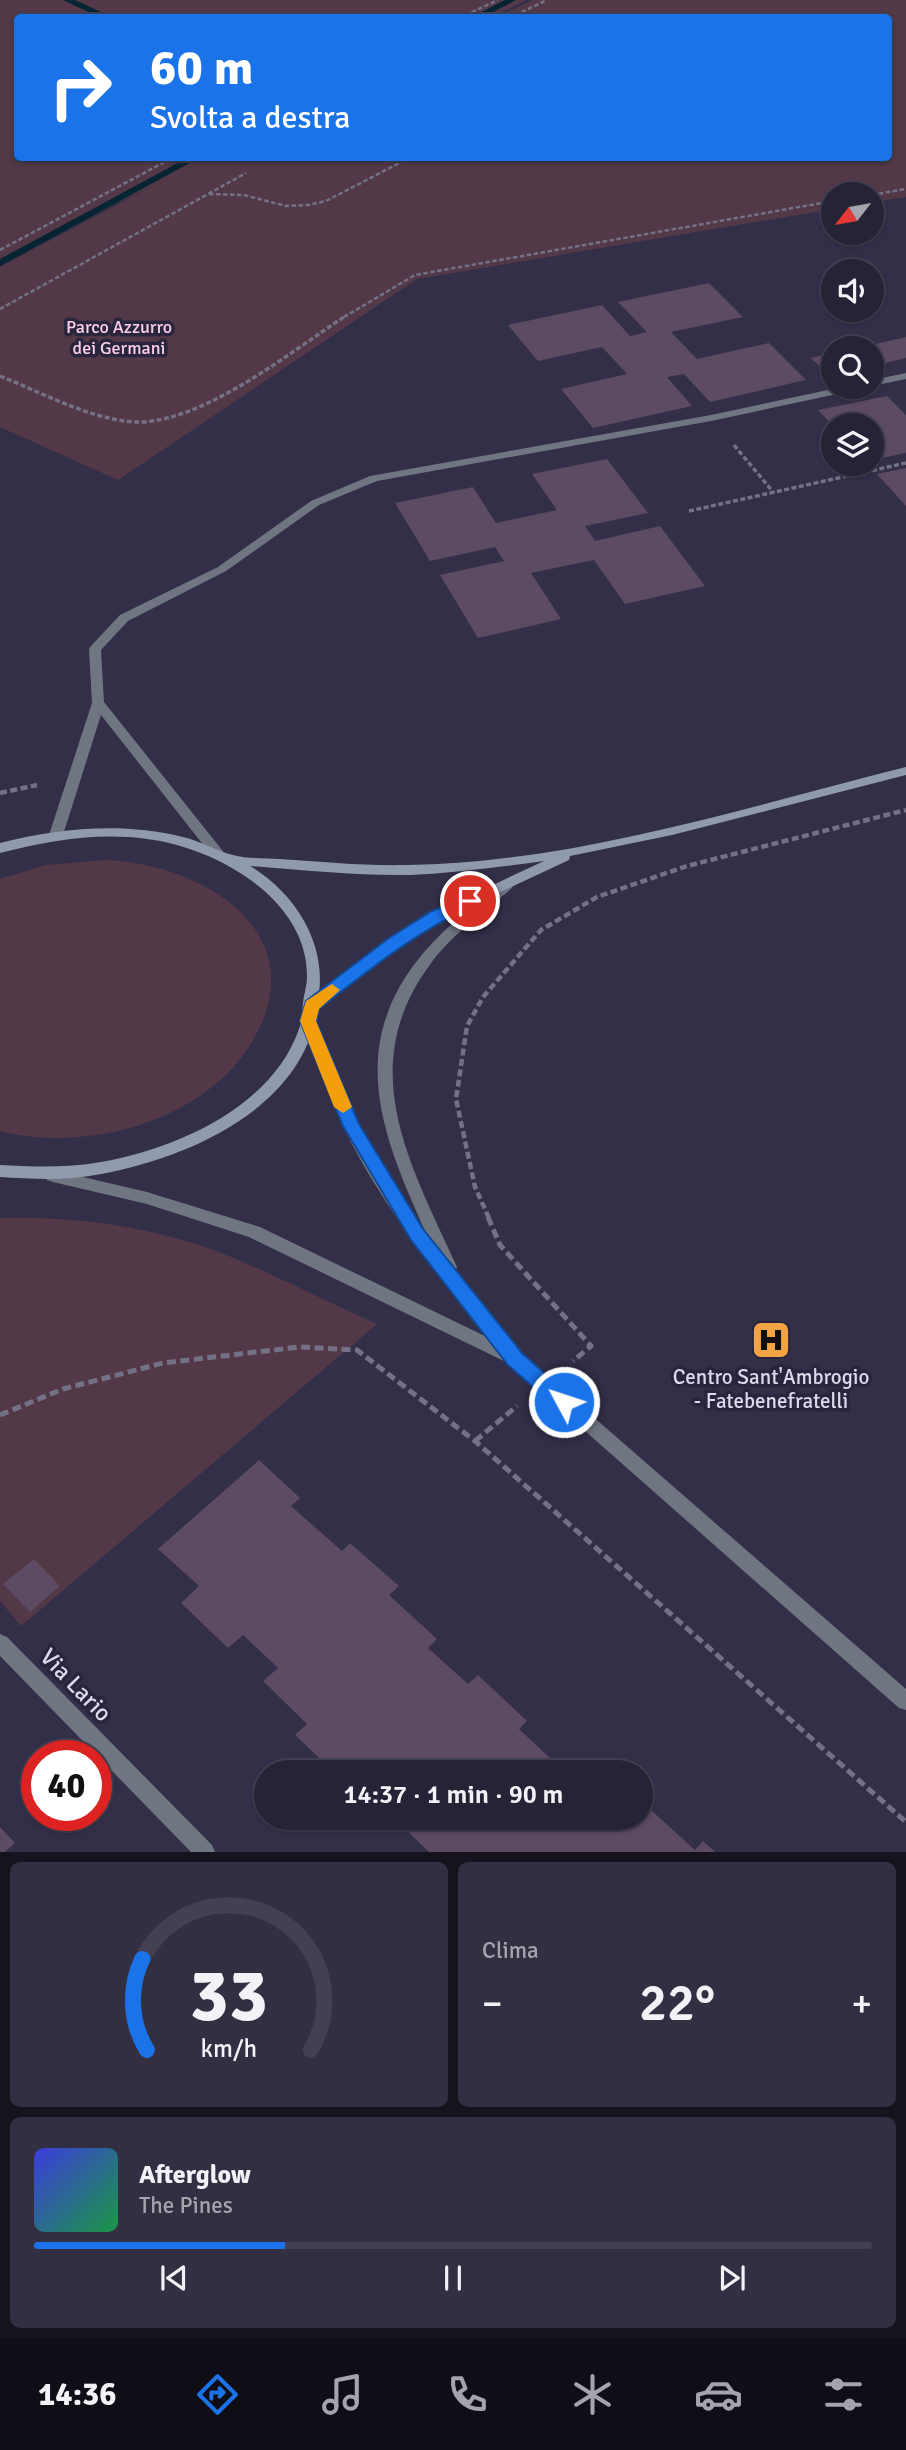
<!DOCTYPE html>
<html lang="it">
<head>
<meta charset="utf-8">
<style>
	:root { --surface:#262337; --page:#322f42; --text:#f1f3f6; --muted:#a4a4ad; --line:#424052; --accent:#1a73e8 }
	body { margin:0; font-family:Signika,sans-serif; background:var(--page); color:var(--text); height:100vh; display:flex; flex-direction:column; font-size:26px; white-space:nowrap }
	* { box-sizing:border-box; margin:0 }
	p { font-size:23px; color:var(--muted) }
	.icon { flex:none; width:38px; height:38px; fill:none; stroke:currentColor; stroke-width:2; stroke-linecap:round; stroke-linejoin:round }
	.map { position:relative; height:1852px; overflow:hidden }
	.side { display:flex; flex-direction:column; gap:10px; padding:10px; background:#15131e; flex:1 }
	.side>* { flex:none }
	.banner { position:absolute; left:14px; top:14px; width:878px; height:147px; border-radius:7px; box-shadow:0 2px 5px #0004,0 0 0 2px var(--line); background:#1a73e8; color:#fff; overflow:hidden }
	.needle { width:46px; rotate:239deg }
	.controls { position:absolute; left:821px; top:182px; display:grid; gap:14px }
	.controls a { display:grid; place-items:center; width:63px; height:63px; border-radius:50%; background:var(--surface); box-shadow:0 2px 5px #0004,0 0 0 2px var(--line); font-size:35px }
	.speed { position:absolute; left:21px; top:1740px; display:flex; gap:14px; font-size:35px; font-weight:700; text-align:center }
	.speed>* { display:grid; place-content:center; width:91px; height:91px; border-radius:50%; background:var(--surface); box-shadow:0 2px 5px #0004,0 0 0 2px var(--line); line-height:1 }
	.speed .limit { border:10px solid #d22; background:#fff; color:#111 }
	.pin { position:absolute; display:grid; place-items:center; width:60px; height:60px; color:#fff; margin:-30px; border:4px solid #fff; border-radius:50%; box-shadow:0 2px 7px #0007 }
	.me { position:absolute; width:77px; margin:-38px; rotate:310deg; stroke-linejoin:round; filter:drop-shadow(0 0 5px #0008) }
	.turn { display:flex; align-items:center; gap:24px; height:147px; padding:0 21px; font-size:32px }
	.turn .icon { width:91px; height:91px; stroke-width:2.5 }
	.turn b { display:block; font-size:49px; line-height:60px }
	.big { font-size:52px; font-weight:600; line-height:1.1 }
	.side .widget { flex:1; display:flex; flex-direction:column; justify-content:center; gap:10px; min-width:0; padding:0 24px; border-radius:10px; background:var(--page) }
	.side .dial { align-items:center; gap:0 }
	.dial svg { height:182px; overflow:visible; fill:none; stroke:var(--line); stroke-width:7; stroke-linecap:round; text-anchor:middle }
	.dial text { fill:var(--text); stroke:none }
	.song { display:flex; align-items:center; gap:21px }
	.cover { width:84px; height:84px; border-radius:10px; background:linear-gradient(135deg,hsl(240 70% 55%),hsl(140 70% 35%)) }
	.played { height:7px; border-radius:4px; background:linear-gradient(90deg,var(--accent) 30%,var(--line) 30%) }
	.keys { display:flex; justify-content:space-around; direction:ltr }
	.heat { display:flex; justify-content:space-between; align-items:center; font-size:38px; direction:ltr }
	.side .tiles { flex:1; display:grid; gap:10px; grid-template-columns:1fr 1fr }
	.widget:last-child { grid-column:span 2 }
	.trip { position:absolute; left:254px; top:1760px; width:399px; height:70px; border-radius:35px; background:var(--surface); box-shadow:0 2px 5px #0004,0 0 0 2px var(--line); font-weight:600; line-height:70px; text-align:center }
	.dock { display:flex; height:112px; justify-content:space-around; align-items:center; background:#0f0e16; color:var(--muted) }
	.dock .icon { width:49px; height:49px }
	.dock .selected { color:var(--accent) }
	.dock b { font-size:32px; color:var(--text) }
	.map>svg:first-child { display:block }
	.green { fill:#533947 }
	.lines { fill:none; stroke-linecap:round; stroke-linejoin:round }
	.stream { fill:#072433; fill-rule:evenodd }
	.building { fill:#5d4a63 }
	.path-far3 { stroke:#747187; stroke-width:2.5; stroke-dasharray:4.5 2.5; stroke-linecap:butt }
	.path-far2 { stroke:#747187; stroke-width:3.5; stroke-dasharray:5 2.5; stroke-linecap:butt }
	.path-far1 { stroke:#747187; stroke-width:4.5; stroke-dasharray:7 3.5; stroke-linecap:butt }
	.path { stroke:#747187; stroke-width:5; stroke-dasharray:9 4.5; stroke-linecap:butt }
	.service { fill:#6f7581; fill-rule:evenodd }
	.minor { fill:#6f7581; fill-rule:evenodd }
	.tertiary { fill:#6f7581; fill-rule:evenodd }
	.secondary { fill:#8f9aad; fill-rule:evenodd }
	.route { fill:#1a73e8; stroke:#114b97; stroke-width:2 }
	.slow { fill:#f59e0b }
	.labels { text-anchor:middle; dominant-baseline:central; stroke-width:7; stroke-linejoin:round; paint-order:stroke }
	.far-park-label { font-size:18px; fill:#fdcfe7; stroke:#29253e }
	.poi-label { font-size:21px; fill:#dcdaeb; stroke:#29253e }
	.near-street-label { font-size:24px; fill:#dcdaeb; stroke:#29253e }
</style>
</head>
<body>
<div class="map">
<svg width="906" height="1852" viewBox="0 0 906 1852">
	<rect width="100%" height="100%" fill="#332f49"/>
	<path class="green" d="M0,0h526l-35,18h-473v140h871v-140l-393,-1 37,-17h373v197l-34,5v-8h-39v15l-416,70 -299,201 -118,-53v-160l156,-83 -156,76z
		M106,860c97,4 211,72 146,182 -48,80 -166,111 -252,89v-252l46,-14z
		M0,1218c71,-2 149,8 216,33 54,21 107,49 161,73l-356,302 -21,-25z"/>
	<g class="lines">
		<path class="stream" d="M63,0h12l39,18h-13z
			M505,0h11l-34,18h-12z
			M187,158h12l-199,108v-7z"/>
	</g>
	<path class="building" d="M709,283l34,34 -72,15 26,27 72,-16 37,37 -96,22 -26,-28 -17,3 25,29 -99,22 -32,-39 66,-15 -25,-27 -64,14 -30,-36 94,-20 28,31 17,-4 -29,-30z
		M906,337v21l-34,8v-18h-13z
		M833,353v21l-4,1 -18,-17z
		M887,396l19,19v38l-34,7v-35h-40l-14,-15z
		M607,459l41,54 -63,13 10,15 65,-15 45,60 -80,18 -31,-44 -63,13 30,46 -83,19 -38,-63 64,-14 -9,-14 -65,14 -35,-58 78,-16 23,36 61,-13 -25,-36z
		M906,468v38l-29,-32z
		M259,1460l41,38 -9,8 51,45 8,-8 49,43 -10,9 48,44 -9,9 40,36 10,-9 49,46 -8,8 47,44h-200l-4,-4 -4,4h-23l-40,-38 12,-11 -44,-43 15,-13 -35,-33 -15,13 -47,-45 18,-17 -41,-37z
		M34,1559l26,27 -30,26 -27,-28z
		M640,1800l55,50 8,-9 12,11h-286l-29,-28 6,-6h234z
		M0,1827l15,16 -10,9h-5z"/>
	<g class="lines">
		<path class="path-far3" d="M459,18l39,-18
			M509,18l38,-18
			M209,194l35,1 42,11 22,-1 18,-4 83,-43
			M872,195l34,-6
			M0,250l172,-92
			M0,309l246,-136
			M344,317l71,-42 418,-74"/>
		<path class="path-far2" d="M0,376c40,16 82,39 125,45 68,11 166,-70 222,-106
			M734,445l40,48
			M689,511l217,-48"/>
		<path class="path-far1" d="M0,793l37,-8
			M489,1218l-14,-31 -19,-88 11,-73 16,-29 58,-67 56,-33 90,-31 219,-56"/>
		<path class="path" d="M488,1217l12,28 91,101 -18,15
			M0,1415l63,-26 100,-26 136,-16 58,3 118,91 431,381
			M475,1441l42,-35"/>
		<path class="service" d="M906,373v6l-34,7v-6z
			M842,387h19l-5,3 -145,31 -334,60 -58,24 -93,66 -98,50 -27,29 3,52 118,148 2,3 -2,3h-10l-111,-141 -38,120 -7,5 -7,-5 43,-132 -3,-54 2,-3 29,-31 98,-48 93,-66 59,-25 341,-61z"/>
		<path class="minor" d="M0,1634l7,3 205,208 3,7h-24l-191,-196z"/>
		<path class="tertiary" d="M506,881l7,5 -2,3c-28,24 -61,47 -82,77 -75,103 -18,200 28,301l-2,4 66,83 385,335v21l-7,-2 -391,-345 -259,-126 -102,-33 -94,-22 -6,-2 -2,-4 2,-4 6,-2 94,22 113,35 229,111c-53,-67 -109,-134 -146,-212 -16,-34 -28,-70 -42,-105l2,-4h10l45,108 29,50 40,60c-45,-99 -83,-190 -2,-284 23,-26 50,-47 76,-68z"/>
		<path class="secondary" d="M906,767v8l-234,60 -102,21 -1,4 -141,66 -111,84c-14,98 -129,148 -216,164 -33,7 -67,5 -101,3v-12c34,2 67,3 101,-3 75,-13 171,-55 198,-133 3,-8 3,-18 4,-26 1,-9 4,-18 4,-26 1,-79 -93,-130 -160,-138 -50,-7 -99,2 -147,14v-10c61,-15 121,-21 183,-6 18,4 33,14 50,18 14,4 32,3 47,4 43,3 85,7 127,6 166,-2 339,-58 499,-98zM544,861l-126,59 -99,73c7,-51 -25,-101 -69,-127 54,4 107,10 161,9 44,-2 89,-8 133,-14z"/>
	</g>
	<path class="route" d="M470,896l5,1v8c-58,26 -106,65 -156,104l-3,12 43,103 64,105 99,124 48,43 3,6 -3,6 -6,2 -7,-2 -49,-43 -97,-125 -68,-114 -43,-105 6,-20 83,-63 43,-27z"/>
	<path class="slow" d="M332,984l8,6 -21,19 -3,12 36,86 -9,6 -9,-6 -34,-86 6,-20z"/>
	<defs>
		<g id="hospital-square" transform="scale(2.0125)"><rect x="-9" y="-9" width="18" height="18" rx="4" fill="#f4a344" stroke="#29253e"/><path d="M-5-5h3v3.5h4V-5h3V5h-3V1.5h-4V5h-3Z" fill="#111"/></g>
	</defs>
	<g fill-rule="evenodd">
		<use href="#hospital-square" x="771" y="1340"/>
	</g>
	<g class="labels">
		<g class="far-park-label">
			<text x="119" y="327">Parco Azzurro<tspan x="119" dy="21">dei Germani</tspan></text>
		</g>
		<g class="poi-label">
			<text x="771" y="1377">Centro Sant'Ambrogio<tspan x="771" dy="24">- Fatebenefratelli</tspan></text>
		</g>
		<g class="near-street-label">
			<text transform="translate(76 1685) rotate(46)">Via Lario</text>
		</g>
	</g>
</svg>
<div class="controls">
<a><svg class="needle" viewBox="-14 -14 28 28"><path d="M0-13l5 13h-10z" fill="#e53935"/><path d="M0 13l5-13h-10z" fill="#a4a4ad"/></svg></a>
<a><svg class="icon" aria-label="sound" viewBox="0 0 24 24"><path d="M4 9h4l5-4v14l-5-4H4zM17 9q2 3 0 6"/></svg></a>
<a><svg class="icon" aria-label="search" viewBox="0 0 24 24"><circle cx="10" cy="10" r="6"/><path d="M15 15l6 6"/></svg></a>
<a><svg class="icon" aria-label="layers" viewBox="0 0 24 24"><path d="M12 4l9 5-9 5-9-5zM3 14l9 5 9-5"/></svg></a>
</div>
<div class="speed"><div class="limit">40</div></div>
<div class="pin" style="left:470px;top:901px;background:#d93025"><svg class="icon" aria-label="arrive" viewBox="0 0 24 24"><path d="M6 21V4h12l-3 4 3 4H6"/></svg></div>
<svg class="me" style="left:564px;top:1402px" viewBox="-20 -20 40 40"><circle r="17" fill="#1a73e8" stroke="#fff" stroke-width="3"/><path d="M0-11L8 9 0 5-8 9z" fill="#fff"/></svg>
<div class="trip">14:37 · 1 min · 90 m</div>
<div class="banner">
<div class="turn"><svg class="icon" aria-label="right" viewBox="0 0 24 24"><path d="M7 20v-9h11M14 6l5 5-5 5"/></svg><div><b>60 m</b>Svolta a destra</div></div>
</div>
</div>
<section class="side">
<div class="tiles">
<div class="widget dial"><svg viewBox="0 0 100 80">
<path d="M14 69A42 42 0 1 1 86 69"/>
<path d="M14 69A42 42 0 0 1 12 29" stroke="#1a73e8"/>
<text x="50" y="56" font-size="32" font-weight="700">33</text>
<text x="50" y="72" font-size="11">km/h</text>
</svg></div>
<div class="widget"><p>Clima</p>
<div class="heat"><a>−</a><b class="big">22°</b><a>+</a></div>
</div>
<div class="widget">
<div class="song"><i class="cover"></i><div><b>Afterglow</b><p>The Pines</p></div></div>
<div class="played"></div>
<div class="keys"><svg class="icon" aria-label="previous" viewBox="0 0 24 24"><path d="M18 5L8 12l10 7zM5 5v14"/></svg><svg class="icon" aria-label="pause" viewBox="0 0 24 24"><path d="M8 5v14M16 5v14"/></svg><svg class="icon" aria-label="next" viewBox="0 0 24 24"><path d="M6 5l10 7-10 7zM19 5v14"/></svg></div>
</div>
</div>
</section>
<nav class="dock">
<b>14:36</b>
<svg class="icon selected" aria-label="directions" viewBox="0 0 24 24"><path d="M12 3l9 9-9 9-9-9zM9 14v-3h6M13 9l2 2-2 2"/></svg>
<svg class="icon" aria-label="music" viewBox="0 0 24 24"><path d="M9 18V5l10-2v13"/><circle cx="6" cy="18" r="3"/><circle cx="16" cy="16" r="3"/></svg>
<svg class="icon" aria-label="phone" viewBox="0 0 24 24"><path d="M5 4h4l2 5-3 2q2 4 5 5l2-3 5 2v4C11 20 4 13 5 4z"/></svg>
<svg class="icon" aria-label="climate" viewBox="0 0 24 24"><path d="M12 3v18M4 7l16 10M4 17L20 7"/></svg>
<svg class="icon" aria-label="car" viewBox="0 0 24 24"><path d="M5 17H2v-5l4-1 3-4h7l3 4 3 1v5h-3M9 17h6M6 11h13"/><circle cx="7" cy="17" r="2"/><circle cx="17" cy="17" r="2"/></svg>
<svg class="icon" aria-label="filters" viewBox="0 0 24 24"><path d="M4 7h16M4 17h16"/><circle cx="9" cy="7" r="2"/><circle cx="15" cy="17" r="2"/></svg>
</nav>
</body>
</html>
